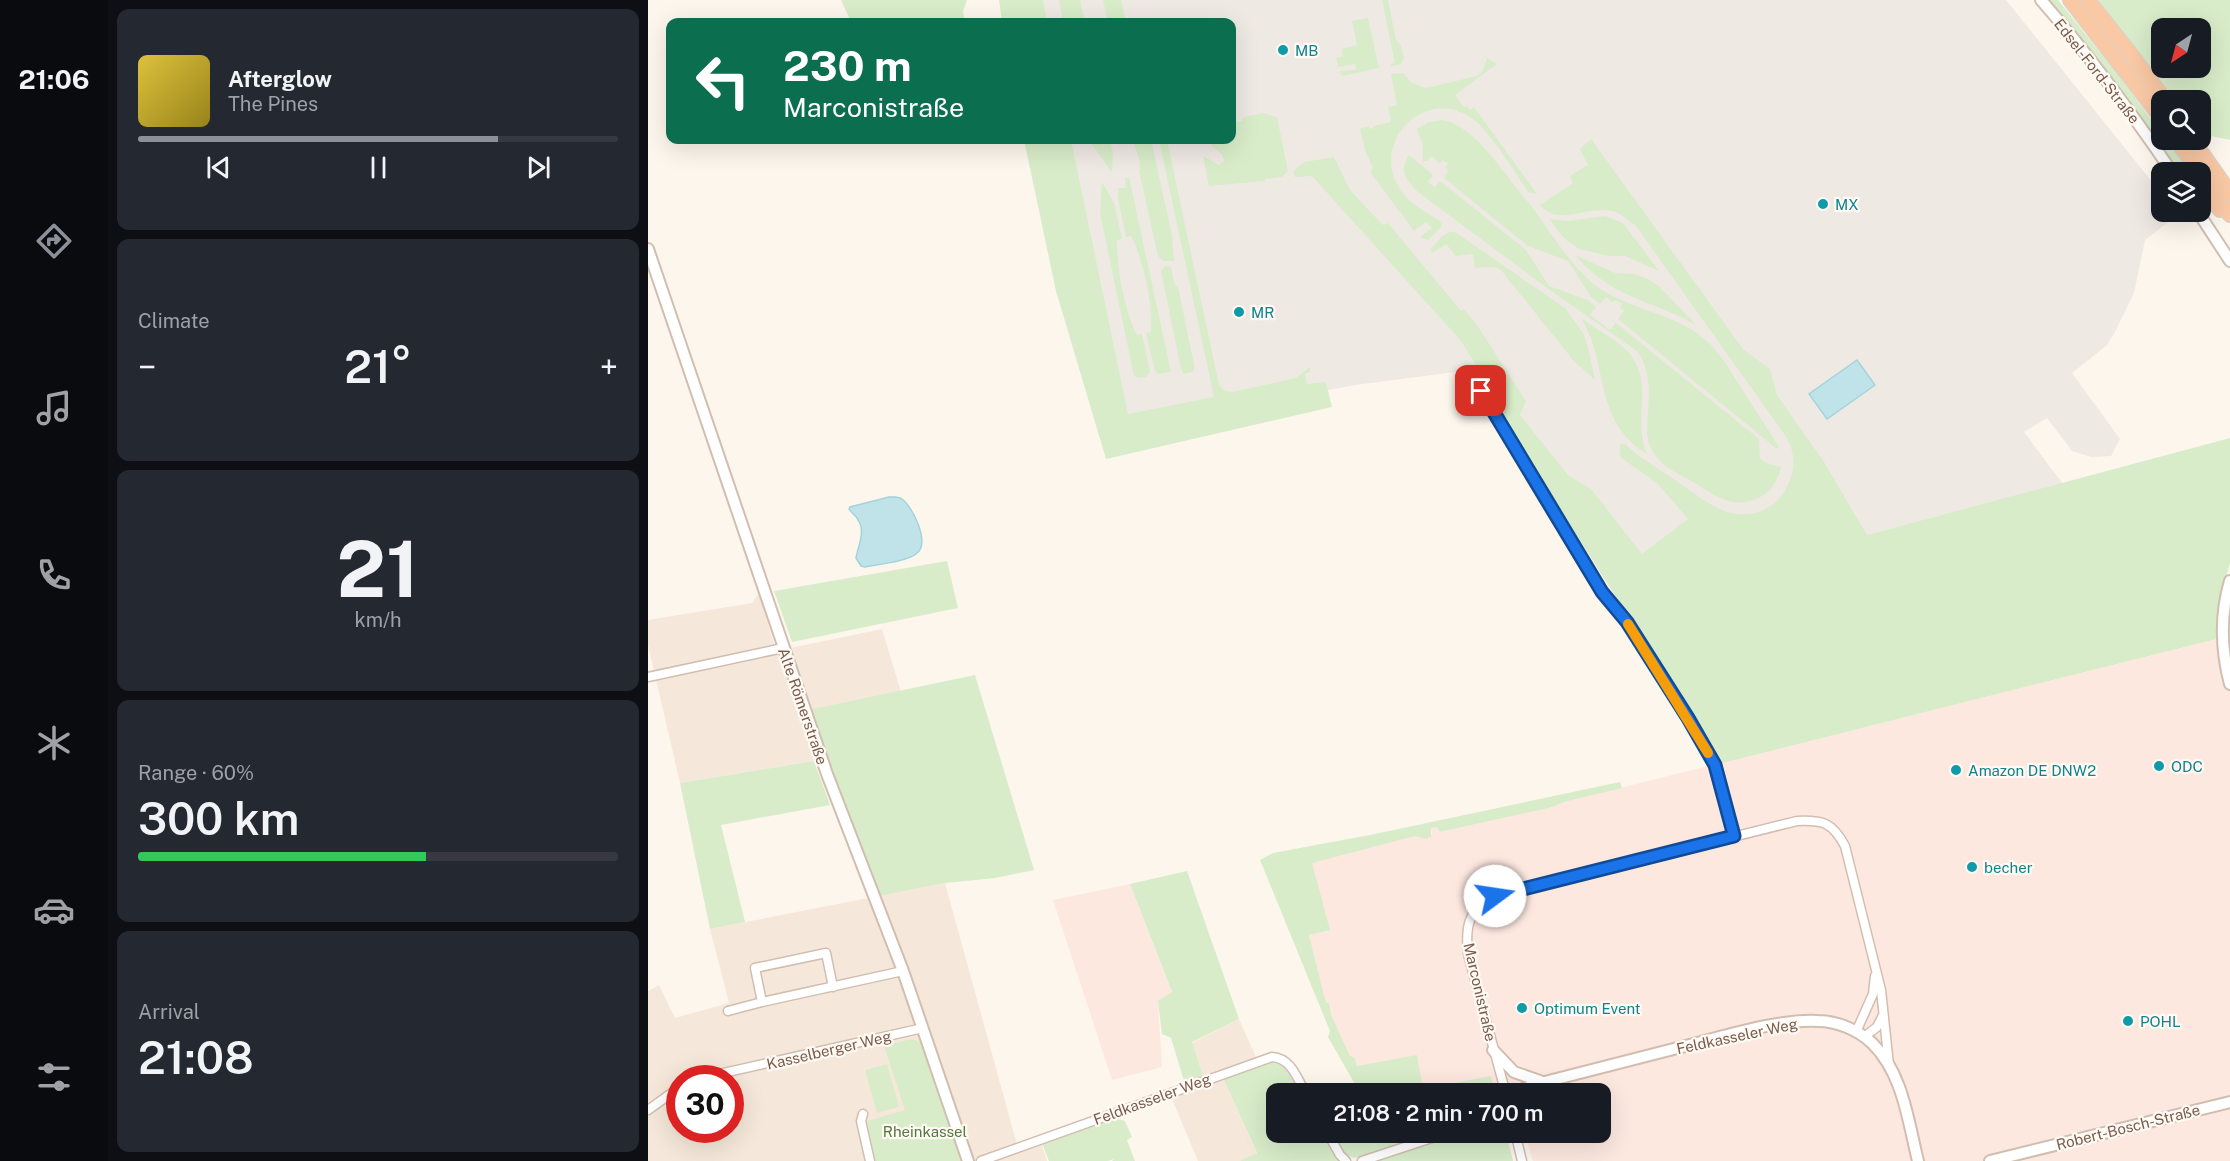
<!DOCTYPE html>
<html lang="en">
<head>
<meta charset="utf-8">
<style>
	:root { --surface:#171b24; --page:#242831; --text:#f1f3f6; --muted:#9ea1a6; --line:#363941; --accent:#8c9099 }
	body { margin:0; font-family:"Public Sans",sans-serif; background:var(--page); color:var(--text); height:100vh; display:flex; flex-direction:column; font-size:22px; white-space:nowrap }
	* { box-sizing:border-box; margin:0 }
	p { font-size:20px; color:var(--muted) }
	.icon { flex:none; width:33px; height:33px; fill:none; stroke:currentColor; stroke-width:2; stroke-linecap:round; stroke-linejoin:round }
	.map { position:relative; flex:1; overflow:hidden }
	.side { display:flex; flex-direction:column; gap:9px; padding:9px; background:#0d0f14; width:540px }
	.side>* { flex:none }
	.banner { position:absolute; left:18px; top:18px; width:570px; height:126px; border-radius:12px; box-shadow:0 6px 24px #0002; background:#0b6e4f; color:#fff; overflow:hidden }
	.needle { width:39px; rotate:216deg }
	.controls { position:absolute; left:1503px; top:18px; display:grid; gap:12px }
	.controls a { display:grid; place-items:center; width:60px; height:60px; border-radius:12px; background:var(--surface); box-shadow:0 6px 24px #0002; font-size:30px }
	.speed { position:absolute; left:18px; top:1065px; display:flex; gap:12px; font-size:30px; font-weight:700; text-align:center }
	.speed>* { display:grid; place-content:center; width:78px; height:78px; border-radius:50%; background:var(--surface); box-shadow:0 6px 24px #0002; line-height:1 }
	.speed .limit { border:9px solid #d22; background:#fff; color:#111 }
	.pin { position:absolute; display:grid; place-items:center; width:51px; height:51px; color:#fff; margin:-26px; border-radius:12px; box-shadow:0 3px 9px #0006 }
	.me { position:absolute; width:66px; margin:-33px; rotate:76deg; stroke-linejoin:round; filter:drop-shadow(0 0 4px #0008) }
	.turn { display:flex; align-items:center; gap:21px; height:126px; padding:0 18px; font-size:27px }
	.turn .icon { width:78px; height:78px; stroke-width:2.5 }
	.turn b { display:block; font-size:42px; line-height:51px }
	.big { font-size:45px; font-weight:600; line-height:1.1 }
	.side .card { flex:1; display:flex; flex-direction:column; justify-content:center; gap:9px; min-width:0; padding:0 21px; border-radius:12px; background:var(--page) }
	.side .dial { align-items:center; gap:0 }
	.dial b { font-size:78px; line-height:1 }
	.song { display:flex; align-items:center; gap:18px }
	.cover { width:72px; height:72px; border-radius:9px; background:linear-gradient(135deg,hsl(50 70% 55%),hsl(50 70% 35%)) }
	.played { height:6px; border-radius:3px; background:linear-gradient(90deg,var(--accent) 75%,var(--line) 75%) }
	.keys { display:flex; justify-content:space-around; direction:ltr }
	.heat { display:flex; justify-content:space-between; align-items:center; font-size:33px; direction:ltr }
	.charge { height:9px; border-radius:4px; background:linear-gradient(90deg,#34c759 60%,var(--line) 0) }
	.trip { position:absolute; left:618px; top:1083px; width:345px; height:60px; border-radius:12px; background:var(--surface); box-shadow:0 6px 24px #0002; font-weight:600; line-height:60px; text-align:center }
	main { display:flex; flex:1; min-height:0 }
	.dock { display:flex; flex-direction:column; width:108px; justify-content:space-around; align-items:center; background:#090b0e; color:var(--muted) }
	.dock .icon { width:42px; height:42px }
	.dock .current { color:var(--accent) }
	.dock b { font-size:27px; color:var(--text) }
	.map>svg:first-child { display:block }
	.residential { fill:#f5e8da; fill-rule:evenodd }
	.commercial { fill:#fde8e0 }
	.industrial { fill:#efe9e4 }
	.green { fill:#d8ecc9; fill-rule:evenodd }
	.water { fill:#bfe3e8; stroke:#a5d3da; stroke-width:1.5 }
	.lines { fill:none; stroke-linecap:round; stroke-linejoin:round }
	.minor-casing { stroke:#d1beb0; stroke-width:11 }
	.tertiary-casing { stroke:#d1beb0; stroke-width:14 }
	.trunk-casing { stroke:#dad1cd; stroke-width:16 }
	.minor { stroke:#fff; stroke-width:8 }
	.tertiary { stroke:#fff; stroke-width:10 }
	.trunk { stroke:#f9c8a4; stroke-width:14 }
	.route-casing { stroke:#114b97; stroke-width:15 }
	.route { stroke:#1a73e8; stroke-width:10 }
	.slow { stroke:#f59e0b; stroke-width:10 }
	.culture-dot { fill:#0f9aa8; stroke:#fffaf3; stroke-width:2 }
	.labels { text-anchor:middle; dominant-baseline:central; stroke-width:4.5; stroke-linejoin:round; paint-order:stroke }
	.culture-label { font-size:15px; fill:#0d838f; stroke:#fffaf3; text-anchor:start }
	.street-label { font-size:15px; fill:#7a5c4d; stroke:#fffaf3 }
	.park-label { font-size:15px; fill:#537a41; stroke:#fffaf3 }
</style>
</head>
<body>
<main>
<nav class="dock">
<b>21:06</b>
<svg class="icon current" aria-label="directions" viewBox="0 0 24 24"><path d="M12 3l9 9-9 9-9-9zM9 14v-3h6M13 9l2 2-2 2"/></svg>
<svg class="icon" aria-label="music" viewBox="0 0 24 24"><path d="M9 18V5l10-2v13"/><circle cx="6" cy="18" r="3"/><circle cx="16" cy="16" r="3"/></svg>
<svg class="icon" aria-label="phone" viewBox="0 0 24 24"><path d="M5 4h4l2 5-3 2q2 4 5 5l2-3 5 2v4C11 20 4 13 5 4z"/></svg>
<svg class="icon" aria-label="climate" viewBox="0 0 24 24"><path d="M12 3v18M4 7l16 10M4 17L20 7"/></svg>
<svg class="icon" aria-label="car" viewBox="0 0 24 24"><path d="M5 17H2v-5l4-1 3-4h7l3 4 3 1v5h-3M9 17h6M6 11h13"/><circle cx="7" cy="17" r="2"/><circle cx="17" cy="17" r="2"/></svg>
<svg class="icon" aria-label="filters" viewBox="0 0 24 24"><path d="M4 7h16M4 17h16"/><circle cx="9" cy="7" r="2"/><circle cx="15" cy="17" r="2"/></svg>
</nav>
<section class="side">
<div class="card">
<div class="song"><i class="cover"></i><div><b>Afterglow</b><p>The Pines</p></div></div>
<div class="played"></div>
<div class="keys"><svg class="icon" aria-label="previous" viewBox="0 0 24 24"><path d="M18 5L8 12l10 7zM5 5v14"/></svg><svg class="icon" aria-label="pause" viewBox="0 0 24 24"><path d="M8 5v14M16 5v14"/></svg><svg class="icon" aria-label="next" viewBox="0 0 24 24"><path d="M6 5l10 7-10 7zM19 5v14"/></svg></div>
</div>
<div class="card"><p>Climate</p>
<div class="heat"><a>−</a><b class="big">21°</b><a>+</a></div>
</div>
<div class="card dial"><b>21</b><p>km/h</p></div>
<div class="card"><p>Range · 60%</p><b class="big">300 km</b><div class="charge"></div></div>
<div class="card"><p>Arrival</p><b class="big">21:08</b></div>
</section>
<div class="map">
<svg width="1582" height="1161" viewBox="0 0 1582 1161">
	<rect width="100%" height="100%" fill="#fdf6ec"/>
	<path class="residential" d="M111,593l17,58 106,-22 19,63 -101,20 14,49 -134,22 -32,-138v-25l104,-17z
		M297,883l74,269 23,-7 5,16h-399v-170l11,-6 16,33 54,-15 -19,-74zM32,1078h50v52h-50z
		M591,1019l17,38 -53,19 -11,-33z
		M575,1078l34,76 -18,7h-41l-26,-62z"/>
	<path class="commercial" d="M1582,636v525h-697l-8,-28 75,-1v-38h-135l-1,-4 -19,4 -83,-1 -98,-227 102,-18 49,-12 10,3 7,-5 -1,-6 6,-2 3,6 109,-24 19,-7z
		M482,884l42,109 -14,8 4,66 -50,13 -59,-180z"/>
	<path class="industrial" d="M379,0h979l155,193 1,19h14l3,2 -34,26 -11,53 -19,39 -8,13 -35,28 48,66 -9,17 -20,1 -19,-6 -25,-33 -23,14 39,52 -445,116 -147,-230 -116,15 -237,45 -63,-290h177v-118h-201z"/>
	<path class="green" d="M193,0h126l-4,11 2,11h-114z
		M351,0h44l4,22h-45z
		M411,0h21l5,22h-22z
		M455,0h18l5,22h-18z
		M734,0h6l8,40 5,6 3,12 -3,6 -10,2v-2l4,-1z
		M1399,0h11l58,72 45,61 1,7h5l22,32h-12v-2l-13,-21 -2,1 -63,-88z
		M1449,0h133v140l-29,-6 -1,-34h-27l-23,-33zM1514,28h38v40h-38z
		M720,18l11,50 -37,8 -3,-5 17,-1 -1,-6 -17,3 -2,-9 7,-2 -1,-7 15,-4 -5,-24z
		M839,58l10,6 -42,31 9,12 3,-1 3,4 4,-3 63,87 -8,-1c-13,-19 -41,-65 -59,-76 -45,-29 -98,23 -72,69 8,16 27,25 42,35l2,5 -14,14 -8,-3 12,-9 -6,-6 -12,9 -44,-59 3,-4 -8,-18 -5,-21 9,-3 1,3 3,-1v-2l18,-4 -3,-15 9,-2 -6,-31 12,-1 9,10 14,5 51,-12 5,-4z
		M615,113l14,4 11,54 -6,6 -17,2v2l-56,5 -6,-30 16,9 5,-4 -2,-7 -10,-8 -2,-6h22v-19l1,2 9,-2 2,-4z
		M794,120c31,4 61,52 81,76 26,30 45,71 79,94 35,22 79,24 109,55 12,12 20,27 29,41 13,20 26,41 39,61l-2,2 -159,-130 6,-8 -4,-3 2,-4 -7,-4 -3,2 -6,-5 -6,7 -9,-7 -23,-36 -40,-15 -84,-68 4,-8 -3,-3 3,-3 -5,-4 -3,3 -9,-7 -4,5h-4v-16l-6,-16 10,-6z
		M943,139l152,210 27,20 7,26 47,67 43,73 363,-97v125l-11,39 -2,37 -495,124 -36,-60 -68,-103 -146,-230 5,-3 -15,-25 -150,-166 -17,1 -2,-6 11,-9 30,-5 16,33 33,35 5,-2 73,88 3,-2 13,16 49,76 -6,14 48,60 23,14 51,65 46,-35 -30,-35 -38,-27v-13h5c14,13 32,24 49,35 26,18 57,48 91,30 8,-4 16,-10 20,-19 11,-18 11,-34 2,-52l-151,-212c-7,-5 -13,-11 -21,-14 -23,-9 -56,16 -75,-7l33,-22 -3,-7 18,-11 -8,-16z
		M376,140h47l57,274 86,-17 -55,-257h8l52,245 6,6 8,1 63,-14 14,-11v5l-5,1 2,11 19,-2 6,25 -226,52 -50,-168z
		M441,140h21l3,13 -1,20z
		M485,140h18l21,95 2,26h-11l-5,-5 -19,-85c4,-8 -4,-21 -6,-31z
		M761,155l24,20 -5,7 7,5 5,-6 86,69 23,36 39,14 8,7 -6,8 20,15 6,-7 143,116 1,19 6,5 15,4c-5,26 -30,42 -56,33 -11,-4 -22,-12 -32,-18 -14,-8 -29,-14 -38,-27 -5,-6 -7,-14 -8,-21 0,-30 8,-57 -10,-83l-90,-63 -129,-96c-13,-13 -19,-21 -9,-37z
		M481,177l42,195 -13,2 -3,-3 -9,-38 5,-1c2,-28 -7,-70 -20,-96l-5,1 -8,-37v-12h8l-1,-10z
		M454,182l12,21 8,36 -5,1c-1,25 8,72 20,95l5,-1 8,38 -4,5 -8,1 -4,-2 -34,-163z
		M957,216l18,7 36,48 -34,-15h-16l-30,-7 -16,-12 -14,-18 20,2z
		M802,232h5l110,76 18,25 5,14 7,33 -22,-20 -72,-90 -6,-3 -20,1 -2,-14 -17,2 -10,-12 -14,9 -1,-4 11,-13z
		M927,255l40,18 19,1 14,5 11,7 37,39c-46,-26 -84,-26 -121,-70z
		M517,266l6,1 4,19 3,1 16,77v7l-10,3 -3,-5 -20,-98z
		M933,318c37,26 65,33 61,85 -1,18 -2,34 5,51 -55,-34 -37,-89 -66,-136z
		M299,561l11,47 -166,34 -18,-51z
		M327,675l59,195 -39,8 -50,5 -66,13 -71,-186z
		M166,761l16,44 -109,20 24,97 -35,7 -30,-146z
		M972,782l2,6 -54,13 -19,7 -109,24 -3,-5 -6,1v9l-6,2 -10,-3 -103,27 18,67 -21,5 17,68h3l2,12 19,41 5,2 2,8 60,-11 6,34 68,-13 2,8 -29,5v4h-104l-32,-56 2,-6 -70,-171 13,-7 97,-18z
		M539,871l52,148 -47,23 11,34 -18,8 -14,-46 -9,-4 -4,-33 14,-9 -42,-108z
		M263,1039l13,4 41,118h-90l-8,-40 38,-11 -21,-64z
		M621,1062c18,1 22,17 30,31l-23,1v38l44,1 18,28h-99l18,-8 -34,-75z
		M239,1064l12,43 -22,6 -12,-43z
		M467,1118l10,3 7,16 -5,3 8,21h-23l2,-2 -6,2h-59l-7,-18z
		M812,1132l46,1 7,28h-136z
		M683,1133h105l-81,25 -11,-4z"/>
	<path class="water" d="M1209,360l18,25 -48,34 -18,-25z
		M241,497c5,0 9,-1 13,2 11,8 29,45 14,55 -11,8 -37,10 -51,13l-4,-1 -5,-8c2,-12 10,-27 2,-38 -2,-5 -7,-7 -9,-11l1,-2z"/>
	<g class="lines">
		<g class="minor-casing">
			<path id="minor" d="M821,372l133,220 25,30 61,96 27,47 19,71
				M0,677l135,-29
				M114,1002l-7,-34 71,-15 7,34
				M80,1011l34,-9 141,-31
				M1208,1032l17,-38 2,-18
				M1216,1037l13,-10 6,-12
				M53,1078l222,-50
				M858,1094l-38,-140c-3,-29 0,-43 27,-58l302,-75c26,-1 35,1 48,25l36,144 8,75
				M0,1110l32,-23
				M215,1114l-2,7 9,40
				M679,1132l13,23 6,6
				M867,1132l7,29
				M333,1161l291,-104c19,1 25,21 34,37
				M714,1161l88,-29"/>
		</g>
		<g class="tertiary-casing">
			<path id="tertiary" d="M1393,0c48,55 90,112 131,172
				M1550,212l32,49
				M0,249l179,525 76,197 65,190
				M1582,581c-10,34 -9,69 0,103
				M845,1050l21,22 26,9
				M863,1094l22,-9c56,-14 112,-29 168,-43 34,-9 82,-23 117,-21 19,0 40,9 54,22 31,30 36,78 46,118
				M1342,1161l240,-59"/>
		</g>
		<g class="trunk-casing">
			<path id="trunk" d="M1422,0l92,119
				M1440,0l46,58 31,42
				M1528,140l54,75
				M1545,140l37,53
				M1552,197l4,-1 9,6 7,8"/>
		</g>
		<use href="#minor" class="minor"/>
		<use href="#tertiary" class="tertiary"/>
		<use href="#trunk" class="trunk"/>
	</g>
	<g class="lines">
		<g class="route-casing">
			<path id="route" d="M833,391l121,201 25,30 61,96 27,47 19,71 -239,60"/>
		</g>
		<use href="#route" class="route"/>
		<path class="slow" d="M980,624l80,129"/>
	</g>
	<g class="culture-dot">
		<circle cx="635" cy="50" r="6"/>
		<circle cx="1175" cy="204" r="6"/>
		<circle cx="591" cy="312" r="6"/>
		<circle cx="1511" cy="766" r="6"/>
		<circle cx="1308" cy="770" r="6"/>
		<circle cx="1324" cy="867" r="6"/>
		<circle cx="874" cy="1008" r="6"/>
		<circle cx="1480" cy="1021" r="6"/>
	</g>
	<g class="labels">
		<g class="culture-label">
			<text x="647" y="50">MB</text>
			<text x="1187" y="204">MX</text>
			<text x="603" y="312">MR</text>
			<text x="1523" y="766">ODC</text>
			<text x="1320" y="770">Amazon DE DNW2</text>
			<text x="1336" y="867">becher</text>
			<text x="886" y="1008">Optimum Event</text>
			<text x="1492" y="1021">POHL</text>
		</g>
		<g class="street-label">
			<text transform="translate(1449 71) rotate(52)">Edsel-Ford-Straße</text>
			<text transform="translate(155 706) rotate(71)">Alte Römerstraße</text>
			<text transform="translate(832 992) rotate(77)">Marconistraße</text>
			<text transform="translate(1089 1036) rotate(-12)">Feldkasseler Weg</text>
			<text transform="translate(181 1050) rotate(-13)">Kasselberger Weg</text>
			<text transform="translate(504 1099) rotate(-20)">Feldkasseler Weg</text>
			<text transform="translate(1480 1127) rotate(-14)">Robert-Bosch-Straße</text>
		</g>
		<g class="park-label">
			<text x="277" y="1131">Rheinkassel</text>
		</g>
	</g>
</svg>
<div class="controls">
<a><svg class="needle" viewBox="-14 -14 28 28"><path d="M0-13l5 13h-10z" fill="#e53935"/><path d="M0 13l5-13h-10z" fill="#9ea1a6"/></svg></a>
<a><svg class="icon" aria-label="search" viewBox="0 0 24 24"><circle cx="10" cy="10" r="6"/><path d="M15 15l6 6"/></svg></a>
<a><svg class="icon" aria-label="layers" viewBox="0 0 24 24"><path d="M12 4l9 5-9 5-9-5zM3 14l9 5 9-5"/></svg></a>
</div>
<div class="speed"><div class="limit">30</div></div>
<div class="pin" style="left:833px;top:391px;background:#d93025"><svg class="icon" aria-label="arrive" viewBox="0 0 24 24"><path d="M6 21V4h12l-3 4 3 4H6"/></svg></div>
<svg class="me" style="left:847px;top:896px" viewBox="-20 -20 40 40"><circle r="19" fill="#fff"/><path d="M0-13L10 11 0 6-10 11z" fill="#1a73e8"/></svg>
<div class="trip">21:08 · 2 min · 700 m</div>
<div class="banner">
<div class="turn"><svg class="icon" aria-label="left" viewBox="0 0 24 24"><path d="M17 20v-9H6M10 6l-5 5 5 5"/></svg><div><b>230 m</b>Marconistraße</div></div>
</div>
</div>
</main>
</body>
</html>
